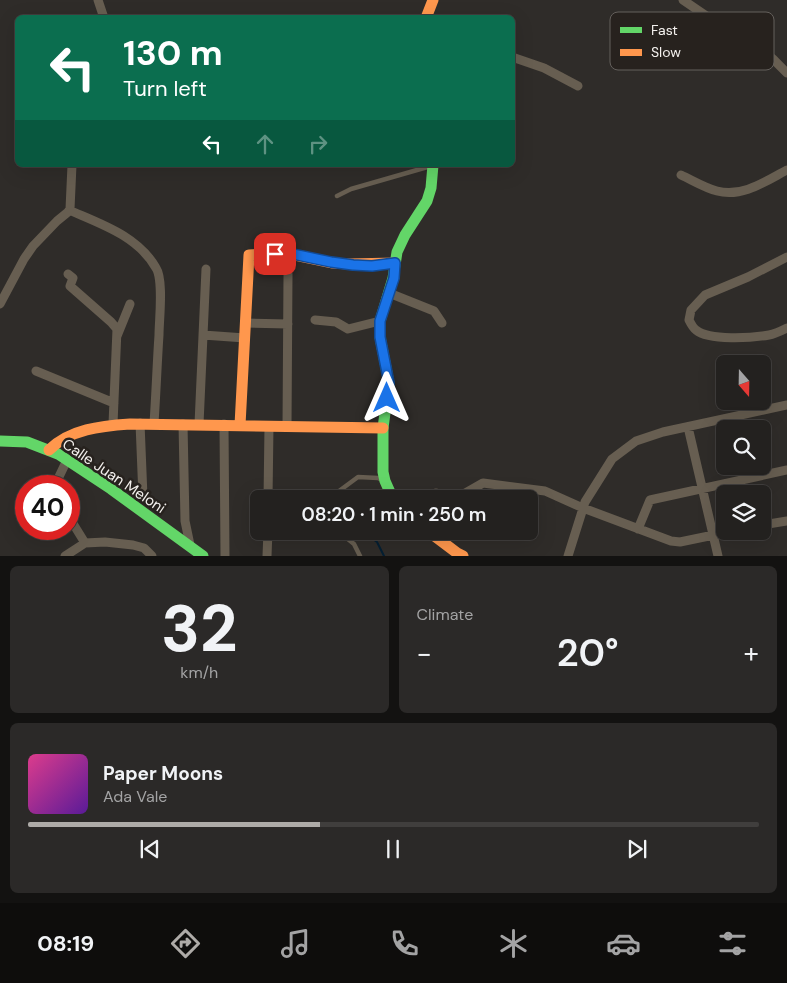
<!DOCTYPE html>
<html lang="en">
<head>
<meta charset="utf-8">
<style>
	:root { --surface:#23211f; --page:#2b2928; --text:#f1f3f6; --muted:#a3a3a4; --line:#403e3d; --accent:#aeaba8 }
	body { margin:0; font-family:"DM Sans",sans-serif; background:var(--page); color:var(--text); height:100vh; display:flex; flex-direction:column; font-size:19px; white-space:nowrap }
	* { box-sizing:border-box; margin:0 }
	p { font-size:16px; color:var(--muted) }
	.icon { flex:none; width:28px; height:28px; fill:none; stroke:currentColor; stroke-width:2; stroke-linecap:round; stroke-linejoin:round }
	.map { position:relative; height:556px; overflow:hidden }
	.panel { display:flex; flex-direction:column; gap:10px; padding:10px; background:#131211; flex:1 }
	.panel>* { flex:none }
	.hud { position:absolute; left:15px; top:15px; width:500px; height:152px; border-radius:8px; box-shadow:0 5px 20px #0002,0 0 0 1px var(--line); background:#0b6e4f; color:#fff; overflow:hidden }
	.needle { width:32px; rotate:160deg }
	.fabs { position:absolute; left:716px; top:355px; display:grid; gap:10px }
	.fabs a { display:grid; place-items:center; width:55px; height:55px; border-radius:8px; background:var(--surface); box-shadow:0 5px 20px #0002,0 0 0 1px var(--line); font-size:25px }
	.speed { position:absolute; left:15px; top:475px; display:flex; gap:10px; font-size:25px; font-weight:700; text-align:center }
	.speed>* { display:grid; place-content:center; width:65px; height:65px; border-radius:50%; background:var(--surface); box-shadow:0 5px 20px #0002,0 0 0 1px var(--line); line-height:1 }
	.speed .limit { border:8px solid #d22; background:#fff; color:#111 }
	.pin { position:absolute; display:grid; place-items:center; width:42px; height:42px; color:#fff; margin:-21px; border-radius:10px; box-shadow:0 2px 8px #0006 }
	.me { position:absolute; width:55px; margin:-28px; rotate:0deg; stroke-linejoin:round; filter:drop-shadow(0 0 4px #0008) }
	.turn { display:flex; align-items:center; gap:18px; height:105px; padding:0 25px; font-size:22px }
	.turn .icon { width:65px; height:65px; stroke-width:2.5 }
	.turn b { display:block; font-size:35px; line-height:42px }
	.lanes { display:flex; align-items:center; height:48px; padding:0 25px; background:#0003; justify-content:center; gap:25px; direction:ltr }
	.lanes .off { opacity:.35 }
	.big { font-size:38px; font-weight:600; line-height:1.1 }
	.panel .card { flex:1; display:flex; flex-direction:column; justify-content:center; gap:8px; min-width:0; padding:0 18px; border-radius:8px; background:var(--page) }
	.panel .dial { align-items:center; gap:0 }
	.dial b { font-size:65px; line-height:1 }
	.song { display:flex; align-items:center; gap:15px }
	.cover { width:60px; height:60px; border-radius:8px; background:linear-gradient(135deg,hsl(330 70% 55%),hsl(270 70% 35%)) }
	.played { height:5px; border-radius:2px; background:linear-gradient(90deg,var(--accent) 40%,var(--line) 40%) }
	.keys { display:flex; justify-content:space-around; direction:ltr }
	.heat { display:flex; justify-content:space-between; align-items:center; font-size:28px; direction:ltr }
	.panel .tiles { flex:1; display:grid; gap:10px; grid-template-columns:1fr 1fr }
	.card:last-child { grid-column:span 2 }
	.trip { position:absolute; left:250px; top:490px; width:288px; height:50px; border-radius:8px; background:var(--surface); box-shadow:0 5px 20px #0002,0 0 0 1px var(--line); font-weight:600; line-height:50px; text-align:center }
	.dock { display:flex; height:80px; justify-content:space-around; align-items:center; background:#0e0d0c; color:var(--muted) }
	.dock .icon { width:35px; height:35px }
	.dock .selected { color:var(--accent) }
	.dock b { font-size:22px; color:var(--text) }
	.map>svg:first-child { display:block }
	.lines { fill:none; stroke-linecap:round; stroke-linejoin:round }
	.stream { stroke:#041f33; stroke-width:2 }
	.lane { stroke:#675e51; stroke-width:4.5 }
	.street { stroke:#675e51; stroke-width:9 }
	.fast { stroke:#63d668; stroke-width:11 }
	.slow { stroke:#ff974d; stroke-width:11 }
	.route-casing { stroke:#114b97; stroke-width:12 }
	.route { stroke:#1a73e8; stroke-width:9 }
	.labels { text-anchor:middle; dominant-baseline:central; stroke-width:5; stroke-linejoin:round; paint-order:stroke }
	.street-label { font-size:15px; fill:#f3f0ed; stroke:#27221e }
	.key { fill:#27221e; stroke:#64605c; stroke-width:1 }
	.key-label { font-size:14px; fill:#f3f0ed }
</style>
</head>
<body>
<div class="map">
<svg width="787" height="556" viewBox="0 0 787 556">
	<rect width="100%" height="100%" fill="#2f2c29"/>
	<g class="lines">
		<path class="stream" d="M347,499v-3
			M362,531l15,11 7,14"/>
		<path class="lane" d="M337,196l14,-7 80,-23
			M331,499l4,-5 23,-17 20,1 6,3
			M338,531l16,13 6,12"/>
		<path class="street" d="M98,0l6,18
			M683,0l41,28 26,12 23,19 14,14
			M512,57l32,11 34,18
			M681,175c11,5 24,13 36,16 25,7 49,-10 70,-21
			M69,210c32,14 69,26 87,58 8,12 3,52 3,67 -2,30 -3,59 -5,88
			M787,257l-39,20 -43,18 -14,15 -2,10c2,4 4,8 7,10 13,11 56,8 73,5 6,-1 12,-4 18,-7
			M68,274l5,4 -3,8 41,36 6,7 -4,95
			M389,293l45,18 8,12
			M0,304l24,-45 9,-13 24,-25 11,-9 2,-3 2,-44
			M315,320l21,2 12,7 32,-8
			M245,323l43,1
			M203,335l42,3
			M117,336l13,-32
			M36,371l78,32
			M140,423l3,74
			M183,424l2,97 5,24
			M199,424l7,-155
			M224,424l1,132
			M287,426l1,-152
			M688,427l30,129
			M56,486v-3l11,-23
			M268,499l1,-73
			M430,499l6,-6 5,6
			M449,499l13,-4 21,-12 62,8 38,17 88,33 9,1 53,-11
			M69,517l16,26
			M762,525l25,-4
			M638,529l12,-29 137,-30
			M65,556l20,-13 20,-1 28,3 11,3 8,8
			M267,556l1,-25
			M568,556l17,-54 27,-43 24,-18 27,-9 124,-27"/>
		<path class="fast" d="M0,441l27,1 31,12 53,35 92,67
			M393,499l-8,-18 -2,-9v-44l6,-45 -9,-46v-16l13,-43 4,-26 8,-17 22,-34 4,-13 2,-23"/>
		<path class="slow" d="M426,18l7,-18
			M240,425l9,-170 17,-1h24l43,9 16,1 46,-1
			M49,450c21,-21 52,-24 81,-26l253,4
			M428,531l29,22 6,3"/>
	</g>
	<g class="lines">
		<g class="route-casing">
			<path id="route" d="M275,254h18l38,8 22,3 19,1 23,-3 -1,15 -14,43v16l9,46 -2,15"/>
		</g>
		<use href="#route" class="route"/>
	</g>
	<g class="labels">
		<g class="street-label">
			<text transform="translate(114 476) rotate(34)">Calle Juan Meloni</text>
		</g>
	</g>
	<rect x="610" y="12" width="164" height="58" rx="8" class="key"/>
	<rect x="620" y="27" width="22" height="6" fill="#63d668"/>
	<rect x="620" y="49" width="22" height="7" fill="#ff974d"/>
	<g class="key-label">
		<text x="651" y="35">Fast</text>
		<text x="651" y="57">Slow</text>
	</g>
</svg>
<div class="fabs">
<a><svg class="needle" viewBox="-14 -14 28 28"><path d="M0-13l5 13h-10z" fill="#e53935"/><path d="M0 13l5-13h-10z" fill="#a3a3a4"/></svg></a>
<a><svg class="icon" aria-label="search" viewBox="0 0 24 24"><circle cx="10" cy="10" r="6"/><path d="M15 15l6 6"/></svg></a>
<a><svg class="icon" aria-label="layers" viewBox="0 0 24 24"><path d="M12 4l9 5-9 5-9-5zM3 14l9 5 9-5"/></svg></a>
</div>
<div class="speed"><div class="limit">40</div></div>
<div class="pin" style="left:275px;top:254px;background:#d93025"><svg class="icon" aria-label="arrive" viewBox="0 0 24 24"><path d="M6 21V4h12l-3 4 3 4H6"/></svg></div>
<svg class="me" style="left:387px;top:398px" viewBox="-20 -20 40 40"><path d="M0-17L14 15 0 8-14 15z" fill="#1a73e8" stroke="#fff" stroke-width="4"/></svg>
<div class="trip">08:20 · 1 min · 250 m</div>
<div class="hud">
<div class="turn"><svg class="icon" aria-label="left" viewBox="0 0 24 24"><path d="M17 20v-9H6M10 6l-5 5 5 5"/></svg><div><b>130 m</b>Turn left</div></div>
<div class="lanes"><svg class="icon" aria-label="left" viewBox="0 0 24 24"><path d="M17 20v-9H6M10 6l-5 5 5 5"/></svg><svg class="icon off" aria-label="ahead" viewBox="0 0 24 24"><path d="M12 20V5M6 11l6-6 6 6"/></svg><svg class="icon off" aria-label="right" viewBox="0 0 24 24"><path d="M7 20v-9h11M14 6l5 5-5 5"/></svg></div>
</div>
</div>
<section class="panel">
<div class="tiles">
<div class="card dial"><b>32</b><p>km/h</p></div>
<div class="card"><p>Climate</p>
<div class="heat"><a>−</a><b class="big">20°</b><a>+</a></div>
</div>
<div class="card">
<div class="song"><i class="cover"></i><div><b>Paper Moons</b><p>Ada Vale</p></div></div>
<div class="played"></div>
<div class="keys"><svg class="icon" aria-label="previous" viewBox="0 0 24 24"><path d="M18 5L8 12l10 7zM5 5v14"/></svg><svg class="icon" aria-label="pause" viewBox="0 0 24 24"><path d="M8 5v14M16 5v14"/></svg><svg class="icon" aria-label="next" viewBox="0 0 24 24"><path d="M6 5l10 7-10 7zM19 5v14"/></svg></div>
</div>
</div>
</section>
<nav class="dock">
<b>08:19</b>
<svg class="icon selected" aria-label="directions" viewBox="0 0 24 24"><path d="M12 3l9 9-9 9-9-9zM9 14v-3h6M13 9l2 2-2 2"/></svg>
<svg class="icon" aria-label="music" viewBox="0 0 24 24"><path d="M9 18V5l10-2v13"/><circle cx="6" cy="18" r="3"/><circle cx="16" cy="16" r="3"/></svg>
<svg class="icon" aria-label="phone" viewBox="0 0 24 24"><path d="M5 4h4l2 5-3 2q2 4 5 5l2-3 5 2v4C11 20 4 13 5 4z"/></svg>
<svg class="icon" aria-label="climate" viewBox="0 0 24 24"><path d="M12 3v18M4 7l16 10M4 17L20 7"/></svg>
<svg class="icon" aria-label="car" viewBox="0 0 24 24"><path d="M5 17H2v-5l4-1 3-4h7l3 4 3 1v5h-3M9 17h6M6 11h13"/><circle cx="7" cy="17" r="2"/><circle cx="17" cy="17" r="2"/></svg>
<svg class="icon" aria-label="filters" viewBox="0 0 24 24"><path d="M4 7h16M4 17h16"/><circle cx="9" cy="7" r="2"/><circle cx="15" cy="17" r="2"/></svg>
</nav>
</body>
</html>
